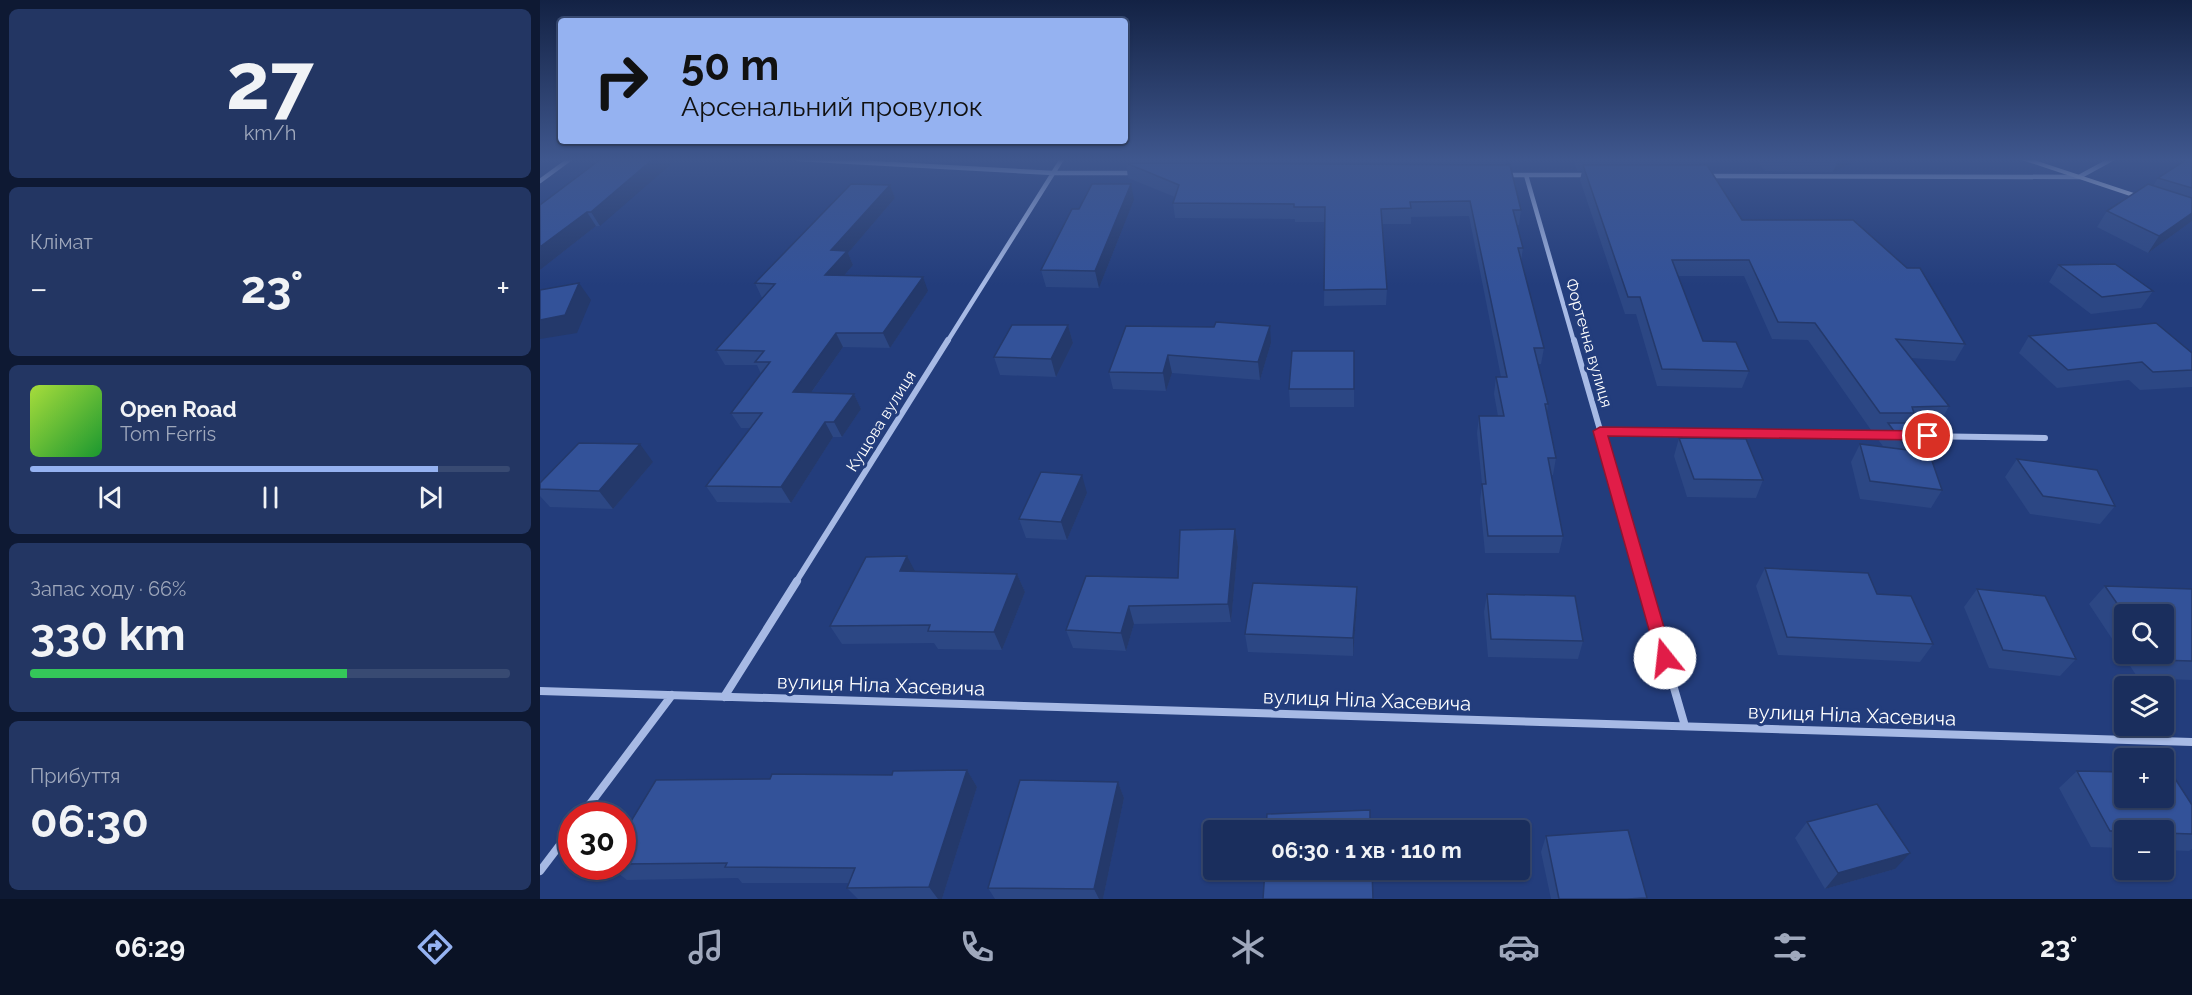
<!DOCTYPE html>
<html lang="uk">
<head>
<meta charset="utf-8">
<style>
	:root { --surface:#1a2e5d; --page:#233663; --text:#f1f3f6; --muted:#9fa8bc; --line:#384a72; --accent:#95b2f1 }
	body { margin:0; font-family:Raleway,sans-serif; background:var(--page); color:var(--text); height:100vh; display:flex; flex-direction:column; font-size:22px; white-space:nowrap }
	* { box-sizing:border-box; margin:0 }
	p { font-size:20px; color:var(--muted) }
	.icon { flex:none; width:33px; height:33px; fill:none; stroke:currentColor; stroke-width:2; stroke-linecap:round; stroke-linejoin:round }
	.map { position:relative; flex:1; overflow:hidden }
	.sheet { display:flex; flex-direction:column; gap:9px; padding:9px; background:#0e1933; width:540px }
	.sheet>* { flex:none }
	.top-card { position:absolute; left:18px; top:18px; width:570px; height:126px; border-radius:6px; box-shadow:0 2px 4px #0004,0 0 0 2px var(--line); background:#95b2f1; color:#111; overflow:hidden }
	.buttons { position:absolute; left:1574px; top:604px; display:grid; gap:12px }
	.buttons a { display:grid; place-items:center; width:60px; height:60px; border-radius:6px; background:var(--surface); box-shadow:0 2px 4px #0004,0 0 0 2px var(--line); font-size:30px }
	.speed { position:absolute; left:18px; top:802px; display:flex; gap:12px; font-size:30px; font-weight:700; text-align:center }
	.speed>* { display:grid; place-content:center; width:78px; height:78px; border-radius:50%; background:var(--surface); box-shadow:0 2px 4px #0004,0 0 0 2px var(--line); line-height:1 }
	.speed .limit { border:9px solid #d22; background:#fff; color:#111 }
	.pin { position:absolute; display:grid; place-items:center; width:51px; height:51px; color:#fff; margin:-26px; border:3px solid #fff; border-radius:50%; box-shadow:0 2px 6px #0007 }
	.me { position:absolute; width:66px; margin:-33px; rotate:344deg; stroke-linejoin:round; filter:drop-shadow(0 0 4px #0008) }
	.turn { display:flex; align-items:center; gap:21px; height:126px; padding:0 24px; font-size:27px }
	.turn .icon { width:78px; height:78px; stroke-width:2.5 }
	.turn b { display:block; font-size:42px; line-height:51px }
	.big { font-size:45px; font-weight:700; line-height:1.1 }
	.sheet .tile { flex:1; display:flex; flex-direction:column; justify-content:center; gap:9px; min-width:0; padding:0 21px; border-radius:9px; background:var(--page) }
	.sheet .dial { align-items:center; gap:0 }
	.dial b { font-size:78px; line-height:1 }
	.song { display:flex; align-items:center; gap:18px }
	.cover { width:72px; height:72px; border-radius:9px; background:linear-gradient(135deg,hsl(80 70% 55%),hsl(130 70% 35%)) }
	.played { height:6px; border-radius:3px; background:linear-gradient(90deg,var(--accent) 85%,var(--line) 85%) }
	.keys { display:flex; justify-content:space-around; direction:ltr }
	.heat { display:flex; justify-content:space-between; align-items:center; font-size:33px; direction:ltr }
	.charge { height:9px; border-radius:4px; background:linear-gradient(90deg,#34c759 66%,var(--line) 0) }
	.trip { position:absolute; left:663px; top:820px; width:327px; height:60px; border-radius:6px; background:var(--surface); box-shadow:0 2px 4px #0004,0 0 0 2px var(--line); font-weight:700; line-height:60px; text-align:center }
	.tabs { display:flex; height:96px; justify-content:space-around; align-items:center; background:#0a1225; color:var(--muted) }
	.tabs .icon { width:42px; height:42px }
	.tabs .current { color:var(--accent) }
	.tabs b { font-size:27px; color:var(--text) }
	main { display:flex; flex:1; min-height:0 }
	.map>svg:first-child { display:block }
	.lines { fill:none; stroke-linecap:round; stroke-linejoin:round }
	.street-far2 { stroke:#a7bae5; stroke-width:4.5 }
	.street-far1 { stroke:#a7bae5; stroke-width:6 }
	.street { stroke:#a7bae5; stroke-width:8 }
	.secondary { fill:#d0dbf5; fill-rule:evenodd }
	.wall { fill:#2c4784; fill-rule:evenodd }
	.shaded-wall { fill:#24396b }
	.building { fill:#335299; stroke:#24396b; stroke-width:1.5 }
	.route { fill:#e11d48; stroke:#92132f; stroke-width:1.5 }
	.labels { text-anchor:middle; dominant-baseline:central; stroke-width:6; stroke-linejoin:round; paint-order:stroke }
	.street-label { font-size:16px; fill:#fff; stroke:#233d7c }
	.near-street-label { font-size:20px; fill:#fff; stroke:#233d7c }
</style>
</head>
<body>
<main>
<section class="sheet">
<div class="tile dial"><b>27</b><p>km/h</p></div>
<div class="tile"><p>Клімат</p>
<div class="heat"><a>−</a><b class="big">23°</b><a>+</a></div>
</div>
<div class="tile">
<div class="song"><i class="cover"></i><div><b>Open Road</b><p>Tom Ferris</p></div></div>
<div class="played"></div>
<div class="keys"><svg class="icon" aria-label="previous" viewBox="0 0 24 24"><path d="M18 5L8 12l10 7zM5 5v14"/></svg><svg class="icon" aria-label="pause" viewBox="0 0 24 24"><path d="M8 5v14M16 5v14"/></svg><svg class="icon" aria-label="next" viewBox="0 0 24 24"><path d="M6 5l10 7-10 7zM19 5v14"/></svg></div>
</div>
<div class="tile"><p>Запас ходу · 66%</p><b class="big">330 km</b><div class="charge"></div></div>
<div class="tile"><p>Прибуття</p><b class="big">06:30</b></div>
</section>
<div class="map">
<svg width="1652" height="899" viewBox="0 0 1652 899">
	<rect width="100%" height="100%" fill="#233d7c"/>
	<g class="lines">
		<path class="street-far2" d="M258,159l255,14h80
			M967,175h79
			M986,175l48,167
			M1168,176l371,1 33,-18
			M0,181l30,-22
			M407,342l115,-183"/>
		<path class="street-far1" d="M1034,340l70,242
			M1060,431l288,4
			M1377,436l128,2
			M256,582l152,-242"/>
		<path class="street" d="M1103,581l42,145
			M0,691l1652,51
			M184,697l73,-116
			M41,816l91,-121
			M0,871l32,-42"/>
		<path class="secondary" d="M1479,159h12l121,40 -7,2z"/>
	</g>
	<path class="wall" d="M61,159l-1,67h-4l-56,44v-65z
		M589,159h378l-1,6 15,45 -2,15h-2l6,23 -2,14 23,86 -3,16h-3l10,40 -1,8 9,46 -3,17h-2l12,61 -4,17h-74l-5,-52 2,-17 -5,-51 2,-17h19l-4,-22 2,-17h5l-32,-161 -58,1v7h-29l5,65 -1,16 -62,1 1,-84h-30v-3l-120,-1 -2,-15 2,-6 -47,-19 -2,-15h4z
		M1033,159h178l-52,4v2l43,55 223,124 -10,17 -44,-3 38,48 -9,17 -21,1 23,66 -11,18 -71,-9 -9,-37 9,-18 23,2 -4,-5 5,-11h-13l-63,-90 -36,-1 -28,-63h-66l25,65 46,30 -7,17 -85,-2 -21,-72h-11l-45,-134 2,-9h-5z
		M1215,159h106l-28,13 -68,-1z
		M1652,159v62l-44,32 -51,-26 10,-16 46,-25 5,-8z
		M350,185l5,13 -47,55 5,12 -9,11 84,15 -38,57 -47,-1 -32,46 43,1 7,15 -19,28h-9l-42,66 -74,-1 -11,-16 44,-58h-9l-10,-15 30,-39 -4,-9h-32l-9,-15 46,-52 -7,-15z
		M594,200l-35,88 -53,-1 -5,-17 38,-61z
		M1519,265l94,26 -12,17 -50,6 -42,-32z
		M528,325l5,18 -17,34 -56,-2 -6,-18z
		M674,327l57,16 -11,37 -88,-7 -6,18 -53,-2 -4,-17z
		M1489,336l163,17v34l-52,3 -11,-10 -72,8 -38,-35z
		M814,351v56h-64l-1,-18z
		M1139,438l84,42 -7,18 -69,-1 -13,-41z
		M1477,459l98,47 -15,18 -70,-10 -25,-37z
		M113,462l-40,47 -63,-2 -10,-11v-13z
		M547,493l-20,47 -41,-2 -7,-19z
		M695,529l3,18 -7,75 -97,2 -8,27 -53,-3 -7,-18 112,-52z
		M1225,568l112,26 56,50 -13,18 -142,-7 -22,-69z
		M375,571l102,3 8,18 -23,58 -64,-1 -4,-6 -92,1 -12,-18z
		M1565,586l87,3v91l-54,-2 -49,-74zM1584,615h39v39h-39z
		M1437,589l99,70 -16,17 -71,-8 -25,-61z
		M947,594l96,47 -5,18 -90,-2 -4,-45z
		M817,605l-4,51 -105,-4 -3,-18z
		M427,770l10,17 -35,112h-84l-11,-11 2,-5h-107l-4,-5 -111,2 -17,-13h12v-31l148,-57 122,-4z
		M1537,771l115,34v44l-3,2 -26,-1v-19h-39v17l-33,-1 -32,-59z
		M578,782l6,16 -21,101h-108l-7,-11z
		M1267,822l88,47 -70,20 -30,-51z
		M1006,836l101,62 -1,1h-95l-10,-47z"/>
	<path class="shaded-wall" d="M113,159h24l-77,67 -9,-14z
		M1298,159h23l-28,13z
		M591,184l3,16 -35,88 -4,-17z
		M350,185l5,13 -47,55 5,12 -21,25 -7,-15 6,-25z
		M47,212l9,14 -56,44v-23z
		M1652,213v8l-44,32 11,-17z
		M383,277l5,14 -38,57 -7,-15z
		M39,283l12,17 -14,33 -37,6v-19z
		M528,325l5,18 -17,34 -5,-18z
		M730,326l1,17 -11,37 -2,-18z
		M296,333l7,14 -42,60 -8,-15z
		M628,355l4,18 -6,18 -3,-18z
		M314,394l7,15 -19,28 -8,-15z
		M285,422l8,15 -42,66 -10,-16z
		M100,444l13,18 -40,47 -14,-18z
		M542,475l5,18 -20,47 -6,-18z
		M695,529l3,18 -7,75 -3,-18z
		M367,556l10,19 -17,-4z
		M477,574l8,18 -23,58 -8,-18z
		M817,587v18l-4,51v-18z
		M589,606l5,18 -8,27 -5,-18z
		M427,770l10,17 -35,112h-4l-9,-12z
		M578,782l6,16 -21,101h-4l-5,-10z
		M1370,853l-15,16 -70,20 13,-16z"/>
	<path class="building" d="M61,159h52l-62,53h-4l-47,35v-42z
		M1647,159h5v29l-34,-10z
		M586,163l384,2 11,45h-8l10,38h-5l26,100h-10l14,56h-3l11,54h-8l15,78h-75l-6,-52h4l-7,-68h25l-8,-39h11l-37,-176 -60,1 1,6 -30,1 6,80 -63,1 1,-83h-31v-3l-121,-1 6,-18z
		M1043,165h124l35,55h111l54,48h13l45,76 -69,-5 53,67 -37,1 2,6h-34l-65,-90 -37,-1 -29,-62h-77l31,81 33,1 13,29 -87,-2 -22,-72h-12z
		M311,184l39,1 -59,65 16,1 -22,24 98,2 -40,56h-47l-43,59 61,2 -20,28h-9l-44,65 -75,-1 56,-73h-31l39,-51h-15l9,-11 -48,-1 59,-66 -20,-1z
		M552,184h39l-36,87 -54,-1 31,-61h7z
		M1608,184l44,14v15l-33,23 -52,-25z
		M1575,264l38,27 -51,6 -43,-32z
		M39,283l-14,32 -25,5v-30z
		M676,322l54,4 -12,36 -90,-7 -5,18 -54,-1 17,-46 88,1z
		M1616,323l36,30v17l-39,2 -11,-10 -74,8 -39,-34z
		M472,325h56l-17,34 -57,-2z
		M752,351h62v38h-65z
		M1348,423h31l23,67 -72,-9 -10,-37 48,6z
		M1139,438l67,1 17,41 -69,-1z
		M39,443l61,1 -41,47 -59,-2v-6z
		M1477,459l80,11 18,36 -72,-10z
		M501,472l41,3 -21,47 -42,-3z
		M695,529l-7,75 -99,2 -8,27 -55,-3 20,-54 92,2 2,-48z
		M367,556l-7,15 117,3 -23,58 -66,-1 2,-6 -100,1 36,-69z
		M1225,568l103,5 9,21 34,2 22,48 -146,-7z
		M713,583l104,4 -4,51 -108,-4z
		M1565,586l87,3v72l-36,-1 -4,-6h11v-39h-38z
		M1437,589l68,7 31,63 -73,-9z
		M947,594l88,2 8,45 -92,-2z
		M427,770l-38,117 -82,1 8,-20 -130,-1 2,-4 -105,1v-28l34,-56 114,-1 2,-5 120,1 1,-4z
		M1537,771l47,1v26h39v-25l9,1 20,31v29l-29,-1v-2h-53z
		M480,780l98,2 -24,107 -106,-1z
		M1337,804l33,49 -72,20 -31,-51z
		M830,810v21h-104l1,-17z
		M1088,830l19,68 -20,1h-68l-13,-63z
		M725,870h107l1,29h-110z"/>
	<linearGradient id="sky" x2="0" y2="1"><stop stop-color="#132244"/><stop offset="0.56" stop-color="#3f578e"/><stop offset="1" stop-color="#3f578e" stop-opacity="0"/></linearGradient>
	<rect width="1652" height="285" fill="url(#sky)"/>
	<path class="route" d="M1060,427l328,4 7,5 -7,4 -320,-4 65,222 -2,5 -6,3 -6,-3 -2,-5 -64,-227z"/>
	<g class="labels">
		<g class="street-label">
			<text transform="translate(1049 343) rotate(74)">Фортечна вулиця</text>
			<text transform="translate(341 421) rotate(-58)">Кущова вулиця</text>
		</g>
		<g class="near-street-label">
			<text transform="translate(341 685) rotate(2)">вулиця Ніла Хасевича</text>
			<text transform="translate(827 700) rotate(2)">вулиця Ніла Хасевича</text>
			<text transform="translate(1312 715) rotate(2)">вулиця Ніла Хасевича</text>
		</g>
	</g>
</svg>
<div class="buttons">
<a><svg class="icon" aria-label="search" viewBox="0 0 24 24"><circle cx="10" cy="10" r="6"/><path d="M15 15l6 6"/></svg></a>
<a><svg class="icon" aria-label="layers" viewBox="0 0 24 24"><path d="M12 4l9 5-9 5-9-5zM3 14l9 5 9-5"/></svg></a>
<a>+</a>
<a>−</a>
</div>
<div class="speed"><div class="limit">30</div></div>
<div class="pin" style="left:1388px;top:436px;background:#d93025"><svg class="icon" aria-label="arrive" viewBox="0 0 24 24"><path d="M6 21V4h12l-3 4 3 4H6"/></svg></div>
<svg class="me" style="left:1125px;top:658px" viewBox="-20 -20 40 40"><circle r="19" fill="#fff"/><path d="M0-13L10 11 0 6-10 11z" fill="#e11d48"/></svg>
<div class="trip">06:30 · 1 хв · 110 m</div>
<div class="top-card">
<div class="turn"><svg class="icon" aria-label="right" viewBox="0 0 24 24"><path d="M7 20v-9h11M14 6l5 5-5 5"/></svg><div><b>50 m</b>Арсенальний провулок</div></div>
</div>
</div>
</main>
<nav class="tabs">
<b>06:29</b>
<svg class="icon current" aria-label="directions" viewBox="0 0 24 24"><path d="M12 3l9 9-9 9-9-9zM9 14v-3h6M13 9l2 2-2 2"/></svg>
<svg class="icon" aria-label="music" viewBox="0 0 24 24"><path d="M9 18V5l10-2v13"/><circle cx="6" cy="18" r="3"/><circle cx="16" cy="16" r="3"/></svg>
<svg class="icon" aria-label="phone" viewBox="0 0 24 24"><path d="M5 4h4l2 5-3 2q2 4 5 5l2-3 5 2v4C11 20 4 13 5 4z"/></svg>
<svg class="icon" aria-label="climate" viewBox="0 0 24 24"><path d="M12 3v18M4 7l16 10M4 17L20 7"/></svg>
<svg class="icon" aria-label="car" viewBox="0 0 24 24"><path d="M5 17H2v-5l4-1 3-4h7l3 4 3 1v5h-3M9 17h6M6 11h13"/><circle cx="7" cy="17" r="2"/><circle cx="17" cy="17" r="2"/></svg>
<svg class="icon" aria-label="filters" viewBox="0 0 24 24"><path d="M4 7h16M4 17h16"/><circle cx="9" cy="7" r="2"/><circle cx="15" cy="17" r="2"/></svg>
<b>23°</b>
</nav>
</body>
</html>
